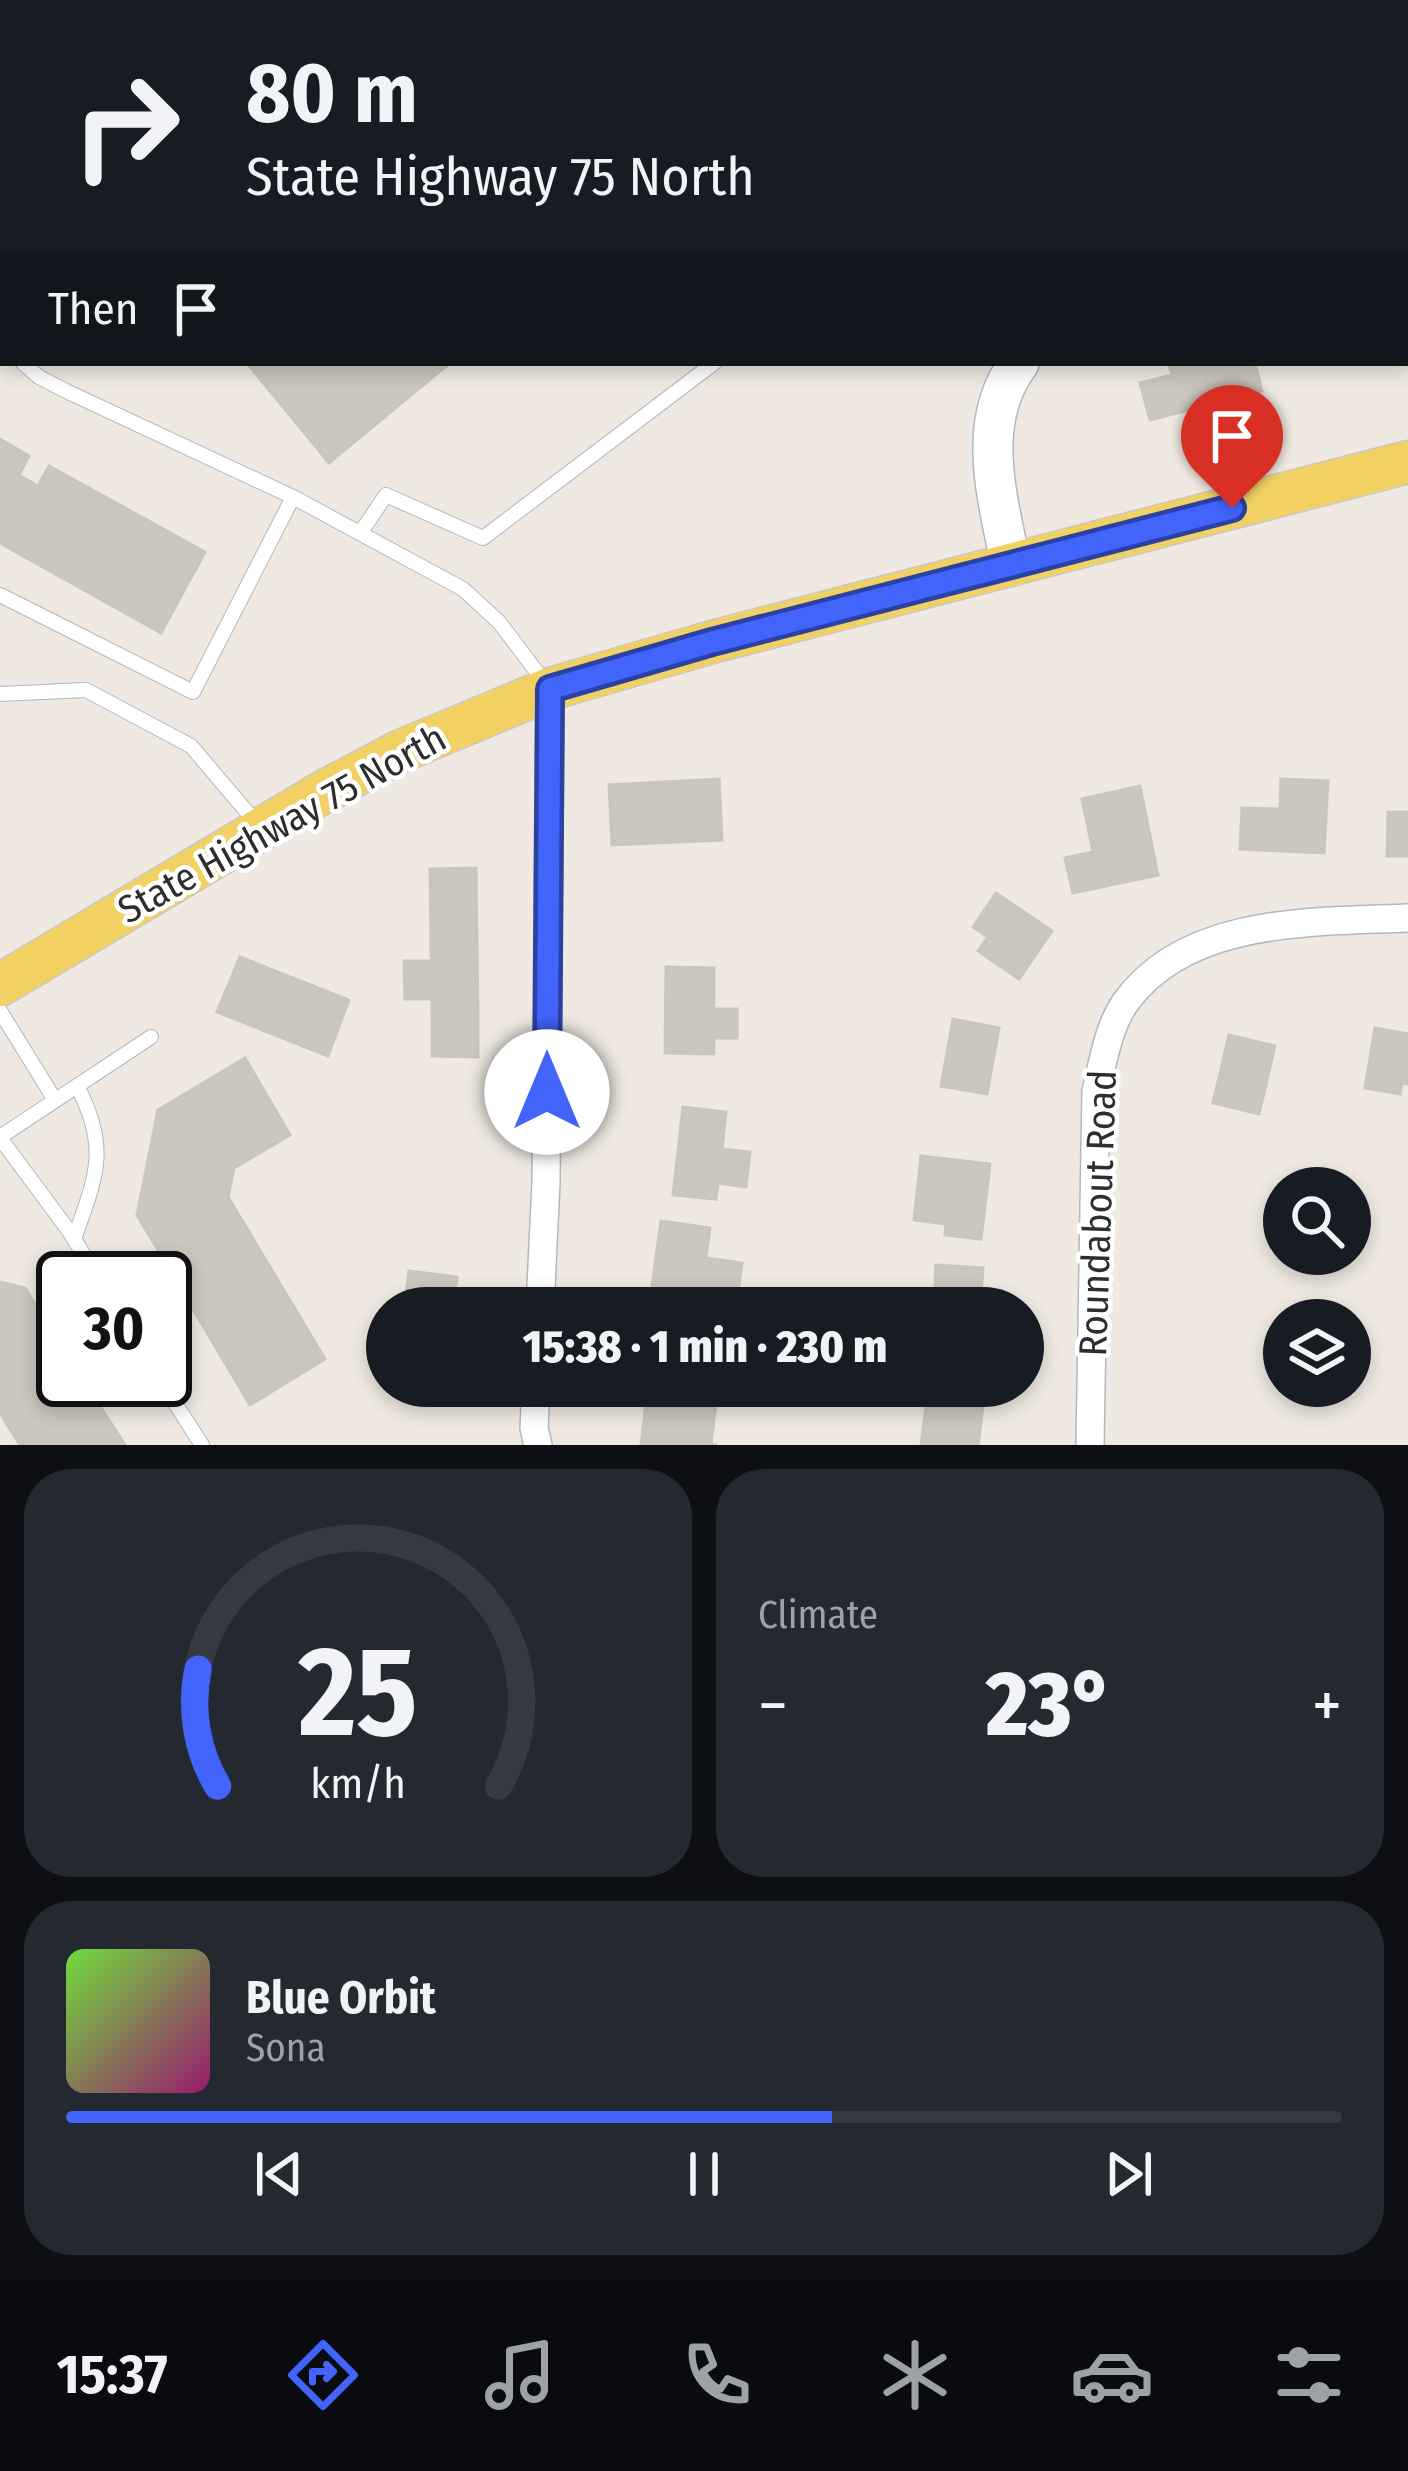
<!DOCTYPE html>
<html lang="en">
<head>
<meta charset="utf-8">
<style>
	:root { --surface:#171b24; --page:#242831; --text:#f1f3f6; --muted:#9ea1a6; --line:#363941; --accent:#4264fb }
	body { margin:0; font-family:"Fira Sans Condensed",sans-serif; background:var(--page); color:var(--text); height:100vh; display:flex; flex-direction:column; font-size:45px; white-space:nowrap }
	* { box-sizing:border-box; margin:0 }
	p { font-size:39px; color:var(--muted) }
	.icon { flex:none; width:66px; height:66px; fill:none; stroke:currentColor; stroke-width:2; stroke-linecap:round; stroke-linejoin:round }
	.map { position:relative; height:1445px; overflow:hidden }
	.sheet { display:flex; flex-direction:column; gap:24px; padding:24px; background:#0d0f14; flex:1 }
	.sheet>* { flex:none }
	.guide { position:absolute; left:0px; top:0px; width:1410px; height:366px; box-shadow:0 6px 18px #0003; background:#171b24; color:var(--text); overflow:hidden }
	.controls { position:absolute; left:1263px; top:1167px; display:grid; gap:24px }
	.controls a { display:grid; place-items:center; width:108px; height:108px; border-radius:50%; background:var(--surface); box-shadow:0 6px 18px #0003; font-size:60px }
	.speed { position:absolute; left:36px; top:1251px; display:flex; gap:24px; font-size:60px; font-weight:700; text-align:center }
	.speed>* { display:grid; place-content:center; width:156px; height:156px; border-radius:50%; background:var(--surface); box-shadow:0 6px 18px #0003; line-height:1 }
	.speed .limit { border:6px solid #111; border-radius:18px; background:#fff; color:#111 }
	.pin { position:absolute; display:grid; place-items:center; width:102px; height:102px; color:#fff; margin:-123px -51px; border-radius:50% 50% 50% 0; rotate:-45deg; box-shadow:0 0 12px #0007 }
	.pin .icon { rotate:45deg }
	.me { position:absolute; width:132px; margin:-66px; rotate:0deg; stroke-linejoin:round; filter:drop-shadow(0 0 9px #0008) }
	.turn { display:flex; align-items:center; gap:42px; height:252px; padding:0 48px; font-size:54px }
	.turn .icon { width:156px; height:156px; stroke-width:2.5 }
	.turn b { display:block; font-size:84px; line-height:102px }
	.then { display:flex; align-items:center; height:114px; padding:0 48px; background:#0003; gap:24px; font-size:45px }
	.big { font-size:90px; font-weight:800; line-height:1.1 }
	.sheet .tile { flex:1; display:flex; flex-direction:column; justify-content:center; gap:18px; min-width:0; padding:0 42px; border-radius:48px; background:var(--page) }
	.sheet .dial { align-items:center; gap:0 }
	.dial svg { height:312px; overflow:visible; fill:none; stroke:var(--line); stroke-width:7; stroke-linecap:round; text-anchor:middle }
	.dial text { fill:var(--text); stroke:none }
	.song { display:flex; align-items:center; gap:36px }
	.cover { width:144px; height:144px; border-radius:18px; background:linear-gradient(135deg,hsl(100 70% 55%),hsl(320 70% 35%)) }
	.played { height:12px; border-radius:6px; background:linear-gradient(90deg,var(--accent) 60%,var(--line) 60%) }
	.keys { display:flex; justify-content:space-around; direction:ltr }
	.heat { display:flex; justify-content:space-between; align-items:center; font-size:66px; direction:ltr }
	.sheet .tiles { flex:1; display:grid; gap:24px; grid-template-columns:1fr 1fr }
	.tile:last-child { grid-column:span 2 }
	.trip { position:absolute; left:366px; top:1287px; width:678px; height:120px; border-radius:60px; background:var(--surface); box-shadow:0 6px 18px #0003; font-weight:800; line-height:120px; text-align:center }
	.menu { display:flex; height:192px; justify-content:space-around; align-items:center; background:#090b0e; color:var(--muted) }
	.menu .icon { width:84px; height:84px }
	.menu .current { color:var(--accent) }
	.menu b { font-size:54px; color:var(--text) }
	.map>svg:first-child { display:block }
	.building { fill:#cbc7bf; stroke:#cbc5ba; stroke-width:3 }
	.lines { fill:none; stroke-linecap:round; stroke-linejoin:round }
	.lane-casing { stroke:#b4b7c1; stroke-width:16 }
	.street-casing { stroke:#b4b7c1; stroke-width:30 }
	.secondary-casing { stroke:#b4b7c1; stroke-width:42 }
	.primary-casing { stroke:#c9c9c9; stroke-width:45 }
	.lane { stroke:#fff; stroke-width:14 }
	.street { stroke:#fff; stroke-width:27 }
	.secondary { stroke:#fff; stroke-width:39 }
	.primary { stroke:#f2d163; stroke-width:42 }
	.route-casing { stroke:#2b41a3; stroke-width:30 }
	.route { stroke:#4264fb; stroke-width:21 }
	.labels { text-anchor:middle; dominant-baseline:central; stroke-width:9; stroke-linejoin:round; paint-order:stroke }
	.street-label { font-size:39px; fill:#2e2e2e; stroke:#fff }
</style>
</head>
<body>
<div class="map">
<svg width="1408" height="1445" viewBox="0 0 1408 1445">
	<rect width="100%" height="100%" fill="#efe9e1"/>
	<path class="building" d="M629,0h92l-93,3z
		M247,363h203l-121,100z
		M1169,363h86l7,28 -112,29 -10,-37 32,-8z
		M0,439l29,17 -10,19 19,11 11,-20 156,86 -44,81 -161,-90z
		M719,779l3,61 -110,5 -3,-60z
		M1281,779l47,2 -4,72 -84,-4 2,-41 38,1z
		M1140,786l18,89 -85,18 -8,-35 28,-6 -11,-53z
		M1388,812h20v44h-21z
		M476,868l2,149 -46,1 -2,-149z
		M996,893l56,38 -33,48 -41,-28 10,-14 -15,-10z
		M240,957l109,43 -21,56 -111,-44z
		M404,961h24l1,38h-24z
		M666,967l48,1v41h23v29h-23v16l-49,-1z
		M953,1019l46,9 -12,66 -46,-8z
		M432,1020h46v37l-46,-1z
		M1375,1028l33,6v50l-6,-1 -2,11 -35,-6z
		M1229,1035l46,11 -16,68 -46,-11z
		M245,1058l45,77 -56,33 -6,29 97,162 -75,46 -113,-190 21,-105z
		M683,1107l43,5 -4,37 28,3 -4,35 -28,-4 -2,16 -43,-4z
		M921,1156l69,8 -9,75 -36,-4 1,-11 -32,-4z
		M661,1221l49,7 -4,30 36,5 -5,35 -36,-5 -2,15h-50z
		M936,1265l47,3 -3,40h-46z
		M409,1271l48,6 -4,31h-49z
		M0,1282l25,6 38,61v31h20l42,65h-105l-20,-32z
		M648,1386l70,1 -7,57 6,1h-76z
		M927,1399l56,7 -5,39h-57z"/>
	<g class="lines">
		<g class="lane-casing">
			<path id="lane" d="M133,0v3
				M23,363l16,14 27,14 227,106
				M361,532l25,-37 97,43 231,-175
				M0,595l193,97 100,-195 170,92 36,33 47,62
				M0,694l86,-4 105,56 67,79
				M0,1011l55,89
				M0,1137l151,-100
				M0,1138l69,93 29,47
				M74,1239c22,-62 36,-91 3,-153
				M160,1380l42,65"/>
		</g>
		<g class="street-casing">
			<path id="street" d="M540,1308l6,-126 4,-493
				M536,1386l-2,42 4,17
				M1090,1445l6,-354c7,-29 12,-63 29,-88 61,-86 189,-81 283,-85"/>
		</g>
		<g class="secondary-casing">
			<path id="secondary" d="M1396,3l2,-3
				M1011,566c-13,-68 -37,-143 8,-203"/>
		</g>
		<g class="primary-casing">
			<path id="primary" d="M0,985l325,-194 76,-40 149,-62 162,-47 696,-180"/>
		</g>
		<use href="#lane" class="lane"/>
		<use href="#street" class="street"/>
		<use href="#secondary" class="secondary"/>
		<use href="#primary" class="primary"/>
	</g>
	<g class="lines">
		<g class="route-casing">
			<path id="route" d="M547,1092l3,-403 162,-47 520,-134"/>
		</g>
		<use href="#route" class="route"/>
	</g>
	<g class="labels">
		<g class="street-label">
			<text transform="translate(282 824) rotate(-29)">State Highway 75 North</text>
			<text transform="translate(1098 1213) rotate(-88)">Roundabout Road</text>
		</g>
	</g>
</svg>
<div class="controls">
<a><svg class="icon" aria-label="search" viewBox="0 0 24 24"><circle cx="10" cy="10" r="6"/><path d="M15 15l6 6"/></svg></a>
<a><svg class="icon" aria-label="layers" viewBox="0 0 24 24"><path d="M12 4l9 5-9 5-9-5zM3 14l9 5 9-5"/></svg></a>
</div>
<div class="speed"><div class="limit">30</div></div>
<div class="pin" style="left:1232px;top:508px;background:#d93025"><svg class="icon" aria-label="arrive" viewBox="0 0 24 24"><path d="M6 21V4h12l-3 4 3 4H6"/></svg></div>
<svg class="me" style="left:547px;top:1092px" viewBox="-20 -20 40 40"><circle r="19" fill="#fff"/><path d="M0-13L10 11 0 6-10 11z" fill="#4264fb"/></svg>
<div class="trip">15:38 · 1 min · 230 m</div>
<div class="guide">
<div class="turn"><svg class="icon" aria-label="right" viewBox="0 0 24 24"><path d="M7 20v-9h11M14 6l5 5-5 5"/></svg><div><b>80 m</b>State Highway 75 North</div></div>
<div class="then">Then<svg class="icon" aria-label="arrive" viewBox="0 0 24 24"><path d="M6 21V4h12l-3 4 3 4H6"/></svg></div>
</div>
</div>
<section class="sheet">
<div class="tiles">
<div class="tile dial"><svg viewBox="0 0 100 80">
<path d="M14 69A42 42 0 1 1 86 69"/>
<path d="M14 69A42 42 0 0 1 9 39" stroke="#4264fb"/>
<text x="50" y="56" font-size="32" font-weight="700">25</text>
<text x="50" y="72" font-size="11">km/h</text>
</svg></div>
<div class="tile"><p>Climate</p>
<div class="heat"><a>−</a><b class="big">23°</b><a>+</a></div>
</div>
<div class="tile">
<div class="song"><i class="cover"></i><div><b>Blue Orbit</b><p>Sona</p></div></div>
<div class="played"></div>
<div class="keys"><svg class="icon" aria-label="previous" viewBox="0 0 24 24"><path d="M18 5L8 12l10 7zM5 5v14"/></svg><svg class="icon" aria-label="pause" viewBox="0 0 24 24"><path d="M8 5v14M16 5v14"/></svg><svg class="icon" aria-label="next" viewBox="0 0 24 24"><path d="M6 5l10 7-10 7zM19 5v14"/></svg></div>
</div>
</div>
</section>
<nav class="menu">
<b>15:37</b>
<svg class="icon current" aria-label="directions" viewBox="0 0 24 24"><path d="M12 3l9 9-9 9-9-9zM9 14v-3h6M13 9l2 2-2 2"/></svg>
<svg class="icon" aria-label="music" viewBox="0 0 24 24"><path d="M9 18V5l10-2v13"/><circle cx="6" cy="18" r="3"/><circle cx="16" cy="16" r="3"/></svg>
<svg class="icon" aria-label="phone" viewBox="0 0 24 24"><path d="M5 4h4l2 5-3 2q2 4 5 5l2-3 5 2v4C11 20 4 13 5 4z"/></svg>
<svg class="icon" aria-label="climate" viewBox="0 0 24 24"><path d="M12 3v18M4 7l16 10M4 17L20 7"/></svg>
<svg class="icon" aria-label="car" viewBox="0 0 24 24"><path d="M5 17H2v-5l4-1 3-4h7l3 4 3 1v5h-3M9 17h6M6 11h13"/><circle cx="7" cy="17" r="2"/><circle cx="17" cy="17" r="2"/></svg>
<svg class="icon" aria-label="filters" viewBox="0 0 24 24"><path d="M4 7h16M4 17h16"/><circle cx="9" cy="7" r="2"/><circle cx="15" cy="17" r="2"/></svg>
</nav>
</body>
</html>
